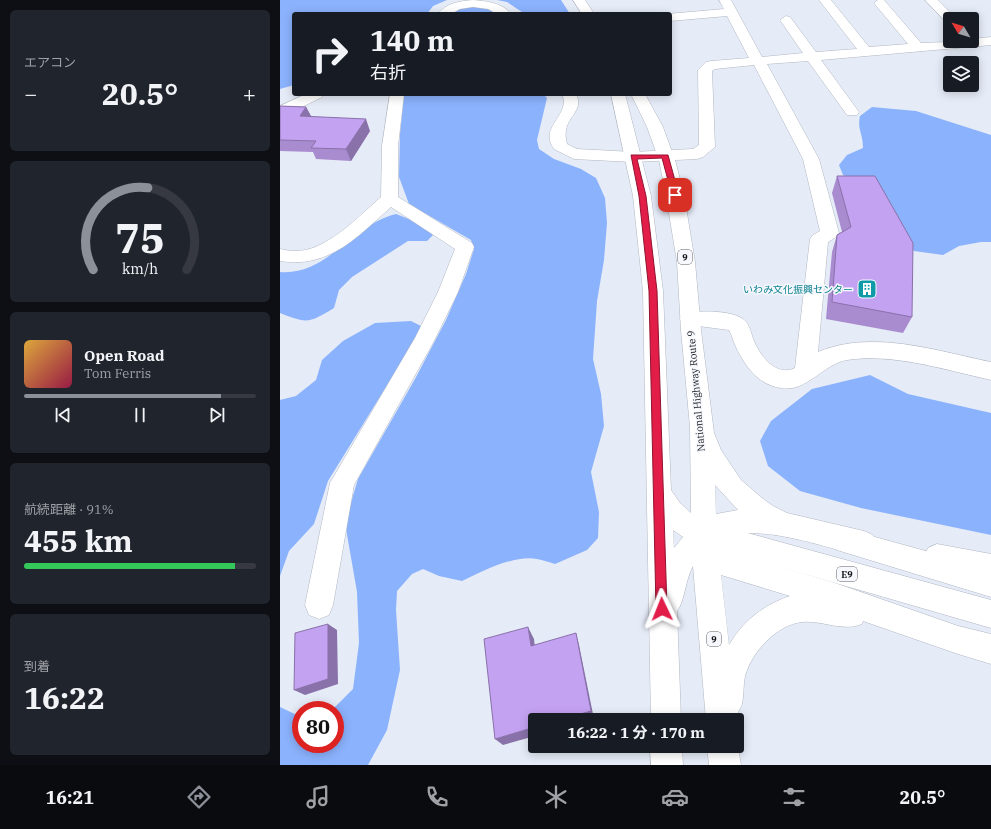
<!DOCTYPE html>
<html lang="ja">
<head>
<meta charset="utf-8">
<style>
	:root { --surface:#171b24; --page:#20242c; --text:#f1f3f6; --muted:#9ea1a6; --line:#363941; --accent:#8c9099 }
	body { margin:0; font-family:"IBM Plex Serif","Noto Sans JP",serif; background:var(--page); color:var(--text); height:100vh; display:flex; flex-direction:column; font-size:15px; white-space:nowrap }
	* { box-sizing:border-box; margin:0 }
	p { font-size:13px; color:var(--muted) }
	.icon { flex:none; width:22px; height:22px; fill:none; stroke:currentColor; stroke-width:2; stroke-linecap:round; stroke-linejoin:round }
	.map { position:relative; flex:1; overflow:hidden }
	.sheet { display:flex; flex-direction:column; gap:10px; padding:10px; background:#0d0f14; width:280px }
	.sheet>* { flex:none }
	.guide { position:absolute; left:12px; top:12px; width:380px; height:84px; border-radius:4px; box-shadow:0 2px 10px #0003; background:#171b24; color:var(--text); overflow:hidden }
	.needle { width:26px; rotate:308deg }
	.fabs { position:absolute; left:663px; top:12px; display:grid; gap:8px }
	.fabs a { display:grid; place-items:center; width:36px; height:36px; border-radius:4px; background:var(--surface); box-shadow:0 2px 10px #0003; font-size:20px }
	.speed { position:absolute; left:12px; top:701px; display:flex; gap:8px; font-size:20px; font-weight:700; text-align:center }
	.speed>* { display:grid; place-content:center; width:52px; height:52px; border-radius:50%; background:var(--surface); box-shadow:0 2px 10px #0003; line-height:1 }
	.speed .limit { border:6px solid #d22; background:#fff; color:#111 }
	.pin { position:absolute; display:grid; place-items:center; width:34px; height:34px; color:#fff; margin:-17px; border-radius:8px; box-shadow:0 2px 6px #0006 }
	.me { position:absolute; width:44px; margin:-22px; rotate:358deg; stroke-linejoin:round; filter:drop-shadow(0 0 3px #0008) }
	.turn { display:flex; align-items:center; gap:14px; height:84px; padding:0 12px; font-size:18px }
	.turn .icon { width:52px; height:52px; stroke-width:2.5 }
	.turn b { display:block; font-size:28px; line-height:34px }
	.big { font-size:30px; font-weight:700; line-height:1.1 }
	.sheet .widget { flex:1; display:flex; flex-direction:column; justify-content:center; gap:6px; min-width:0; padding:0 14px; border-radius:6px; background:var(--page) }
	.sheet .dial { align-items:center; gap:0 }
	.dial svg { height:104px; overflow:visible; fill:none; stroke:var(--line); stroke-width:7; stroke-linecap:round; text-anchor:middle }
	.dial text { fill:var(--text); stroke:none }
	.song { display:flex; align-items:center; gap:12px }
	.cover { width:48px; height:48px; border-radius:6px; background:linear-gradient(135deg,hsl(40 70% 55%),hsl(340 70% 35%)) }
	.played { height:4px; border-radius:2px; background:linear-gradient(90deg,var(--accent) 85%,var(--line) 85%) }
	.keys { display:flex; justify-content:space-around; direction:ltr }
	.heat { display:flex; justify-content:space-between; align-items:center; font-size:22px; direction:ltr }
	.charge { height:6px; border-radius:3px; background:linear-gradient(90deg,#34c759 91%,var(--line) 0) }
	.trip { position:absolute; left:248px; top:713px; width:216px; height:40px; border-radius:4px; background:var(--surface); box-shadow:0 2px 10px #0003; font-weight:700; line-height:40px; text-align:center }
	.tabs { display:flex; height:64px; justify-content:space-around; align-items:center; background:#090b0e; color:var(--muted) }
	.tabs .icon { width:28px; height:28px }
	.tabs .on { color:var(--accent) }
	.tabs b { font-size:18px; color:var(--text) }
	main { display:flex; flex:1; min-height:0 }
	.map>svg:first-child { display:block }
	.forest { fill:#8bb2fd }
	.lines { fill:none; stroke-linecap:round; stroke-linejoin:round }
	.minor-casing { stroke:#b1b7c2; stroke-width:1 }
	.trunk-casing { stroke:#b1b7c2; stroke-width:1 }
	.motorway-casing { stroke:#b1b7c2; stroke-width:1 }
	.minor { fill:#fff; fill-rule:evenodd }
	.trunk { fill:#fff; fill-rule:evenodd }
	.motorway { fill:#fff; fill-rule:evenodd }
	.wall { fill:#a98bd0 }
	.shaded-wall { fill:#8971a9 }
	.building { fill:#c4a2f2; stroke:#8971a9 }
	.route { fill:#e11d48; stroke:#92132f }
	.labels { text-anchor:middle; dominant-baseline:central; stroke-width:3; stroke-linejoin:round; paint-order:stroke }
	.shield { fill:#f6f8fd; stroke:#585a5e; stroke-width:1 }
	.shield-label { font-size:9px; font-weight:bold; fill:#14161a }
	.culture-label { font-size:10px; fill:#0d838f; stroke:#f6f8fd; text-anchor:end }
	.street-label { font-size:10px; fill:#14161a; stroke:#f6f8fd }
</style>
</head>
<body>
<main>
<section class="sheet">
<div class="widget"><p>エアコン</p>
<div class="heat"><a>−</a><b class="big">20.5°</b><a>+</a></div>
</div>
<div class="widget dial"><svg viewBox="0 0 100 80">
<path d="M14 69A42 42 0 1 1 86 69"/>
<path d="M14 69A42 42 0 0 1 56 6" stroke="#8c9099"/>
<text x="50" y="56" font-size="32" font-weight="700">75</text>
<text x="50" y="72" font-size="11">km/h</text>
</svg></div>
<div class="widget">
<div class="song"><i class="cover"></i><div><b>Open Road</b><p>Tom Ferris</p></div></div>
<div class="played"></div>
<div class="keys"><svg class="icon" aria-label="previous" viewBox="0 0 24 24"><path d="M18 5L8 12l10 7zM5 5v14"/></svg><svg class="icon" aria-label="pause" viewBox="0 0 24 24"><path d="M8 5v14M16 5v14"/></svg><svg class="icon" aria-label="next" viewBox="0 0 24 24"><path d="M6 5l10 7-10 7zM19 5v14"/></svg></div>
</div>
<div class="widget"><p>航続距離 · 91%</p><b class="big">455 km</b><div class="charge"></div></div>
<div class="widget"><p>到着</p><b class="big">16:22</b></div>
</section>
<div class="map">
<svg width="711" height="765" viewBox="0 0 711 765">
	<rect width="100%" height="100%" fill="#e5ebf7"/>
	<path class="forest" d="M0,0h167l-14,6 -6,8h-133v71l-14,4z
		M217,0h64l9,14h-45l-18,-12z
		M203,5l15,9h-49l5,-5z
		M124,94h139l4,4 -10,42 2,9 15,10 27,10 15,9 9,20 2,25 -3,37 -7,41 -4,58 8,35 3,32 -13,46 8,40 -1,26 -11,12 -32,14c-6,-2 -12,-4 -18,-5 -24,-4 -54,12 -75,22l-23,-5 -16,-7 -11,5 -15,17 -1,19 4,60 -13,60 -19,35h-88v-58l21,10v27h34v-34h-3l21,-21 6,-46 -2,-51 -12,-69 13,-44 57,-100 31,-59 20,-46 8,-25 -3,-9 -62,-36 -10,-27 1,-43z
		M592,107l44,4 75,24v107h-10l-22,4 -16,9 -29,-4 -9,-8 -46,-61 -16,-7 -4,-10 8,-10 16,-7c0,-15 -6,-18 -3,-32z
		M116,214l28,11 9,10 -6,6h-19l-56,36 -13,13 -5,18c-25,15 -26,16 -54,5v-41c47,4 73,-48 116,-58z
		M131,321l12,6 -95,154 -14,43 -25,27 -9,25v-176l16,-4 20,-16 6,-20 21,-19 32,-18z
		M590,375l38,19 83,19v122l-130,-27 -61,-17 -32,-25 -8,-25 11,-20 41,-32z"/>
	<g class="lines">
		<g class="minor-casing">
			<path id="minor" d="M193,0c13,1 30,3 38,14h-14l-9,-5 -15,-2 -13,2 -9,5h-13c8,-11 22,-13 35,-14z
				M439,0h12l31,57 41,-4 -23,-33 6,-4 4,1 26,35 41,-3 -38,-49h12l38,47 39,-3 -34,-41 4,-3h6l37,43 51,-2v-2l19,-2v8l-170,15 38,52 -2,3h-10l-39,-54 -41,3 52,95 20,74 -3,4 -8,5 -10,110c54,-23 119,-1 173,10v18c-46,-10 -97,-27 -144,-20 -24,4 -41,33 -66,28 -23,-3 -36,-22 -45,-41 -3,-6 -4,-12 -7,-17l-46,-6 -3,-5 3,-5c13,-4 48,-4 60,5 7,5 8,15 11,22 7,16 22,36 41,27l15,-129 3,-4 7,-4 -17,-72 -49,-94 -39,4 -3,2 3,76 -12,10 -6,2 -64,3 -59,-3 -20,-10c-16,-23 18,-34 8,-55h14c8,16 -8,22 -10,36 -1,5 0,9 1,14l10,5 56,3 60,-3 6,-4 -1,-75 8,-8 5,-1 38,-3 -22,-42 -57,5v-7h-3l57,-5z
				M645,0h13l18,19h-6v4l-4,-1z
				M26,94h18l-2,3 -28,14 -14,3v-8z
				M110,94h14l-6,52v51l74,46 2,4 -16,45 -24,49 -80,144 -21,120 -4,10 -10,4 -10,-4 -4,-10 25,-122 85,-145 23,-46 17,-43 -64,-42c-34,30 -62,62 -111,54v-12c5,1 10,2 15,2 31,1 64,-35 86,-54l1,-51z"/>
		</g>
		<g class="trunk-casing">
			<path id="trunk" d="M293,0h12l9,14h-12z
				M331,94h14l26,102 12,95 8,199 9,13 11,10 -1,-86 -9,-97 -4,-68 -11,-67 -7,-35 -12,-33 -16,-33h14l18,33 12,33 9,35 11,67 6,68 13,103 7,17 20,30 21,18 11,8 14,7 77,18 9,4 4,9 -4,9 -9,4c-37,-9 -112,-37 -146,-17l1,8 116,35 123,43 33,8v30l-33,-10 -95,-33 -1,3c-19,8 -40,-4 -60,-2 -26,3 -50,30 -57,54 -2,9 -1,19 -3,28 -2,6 -6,10 -6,16h-30l-13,-154c-8,14 -8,35 -16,45l4,109h-30l-8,-429 -10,-95zM435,485l23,25 -22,4zM393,530l10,7 -9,11zM441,575l69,21c-27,9 -47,25 -61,49z
				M657,544l54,10v26l-54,-10 -9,-4 -4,-9 4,-9z
				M457,742l4,23h-32l-2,-19h30z
				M370,746h32l1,19h-32z"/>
		</g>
		<g class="motorway-casing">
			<path id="motorway" d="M424,521l287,79v28l-287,-83 -9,-3 -4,-9 4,-9z
				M566,529l145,40v28l-154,-47 -4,-9 4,-9z"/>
		</g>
		<use href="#minor" class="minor"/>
		<use href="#trunk" class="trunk"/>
		<use href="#motorway" class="motorway"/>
	</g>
	<path class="wall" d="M0,106l26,1 5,9 59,15 -19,30 -35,-2 -3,-7 -33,-1z
		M557,176l75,141 -9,16 -77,-14 6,-67 5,-17 5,-3 -10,-39z"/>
	<path class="shaded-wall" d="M26,107l6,11 -12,-2z
		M86,119l4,12 -19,30 -5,-12z
		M48,624l9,6 1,54 -33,11 -11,-5z
		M248,627l6,12 2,18 -5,-11z
		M296,633l3,12 15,74 -4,1h-31z
		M255,727v9l-32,9 -8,-6z"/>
	<path class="building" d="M0,106l26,1 -6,9 66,3 -20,30 -35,-1 5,-7 -36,-1z
		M557,176h38l38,67 -1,74 -80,-15 5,-67 14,-8z
		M48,624v55l-34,11 1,-57z
		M248,627l3,19 45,-13 15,78 -32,9h-24v7l-40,12 -11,-100z"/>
	<path class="route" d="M351,155h37l11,40 -4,2 -3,-2 -10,-37 -25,1 9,37 11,95 10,318 -1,4 -4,1 -5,-1 -1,-4 -7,-318 -10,-95z"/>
	<defs>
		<g id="building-square" transform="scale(1)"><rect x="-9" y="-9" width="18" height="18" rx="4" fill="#0f9aa8" stroke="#f6f8fd"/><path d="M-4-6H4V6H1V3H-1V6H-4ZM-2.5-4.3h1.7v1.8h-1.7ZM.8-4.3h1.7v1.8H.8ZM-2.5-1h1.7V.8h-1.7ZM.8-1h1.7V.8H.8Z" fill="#fff"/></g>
	</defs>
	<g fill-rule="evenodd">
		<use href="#building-square" x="587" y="289"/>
	</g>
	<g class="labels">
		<g class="shield">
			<rect x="398" y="250" width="14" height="14" rx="3"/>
			<rect x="557" y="567" width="20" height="14" rx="3"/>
			<rect x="427" y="632" width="14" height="14" rx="3"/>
		</g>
		<g class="shield-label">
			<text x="405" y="257">9</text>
			<text x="567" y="574">E9</text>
			<text x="434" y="639">9</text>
		</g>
		<g class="culture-label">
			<text x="573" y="289">いわみ文化振興センター</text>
		</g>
		<g class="street-label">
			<text transform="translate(416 391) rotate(-95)">National Highway Route 9</text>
		</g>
	</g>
</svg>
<div class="fabs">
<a><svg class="needle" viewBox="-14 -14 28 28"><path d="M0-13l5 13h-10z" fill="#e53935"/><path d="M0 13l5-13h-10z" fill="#9ea1a6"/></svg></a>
<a><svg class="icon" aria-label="layers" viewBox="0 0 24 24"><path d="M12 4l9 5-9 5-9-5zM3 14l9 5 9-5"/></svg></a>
</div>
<div class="speed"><div class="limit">80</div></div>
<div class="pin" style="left:395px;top:195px;background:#d93025"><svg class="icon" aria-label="arrive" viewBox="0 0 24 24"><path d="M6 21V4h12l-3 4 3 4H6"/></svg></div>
<svg class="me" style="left:382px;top:609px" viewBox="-20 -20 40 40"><path d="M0-17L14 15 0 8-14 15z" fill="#e11d48" stroke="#fff" stroke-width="4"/></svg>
<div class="trip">16:22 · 1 分 · 170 m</div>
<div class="guide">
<div class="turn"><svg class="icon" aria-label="right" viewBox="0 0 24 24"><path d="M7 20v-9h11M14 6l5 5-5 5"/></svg><div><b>140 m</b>右折</div></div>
</div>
</div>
</main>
<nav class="tabs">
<b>16:21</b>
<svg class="icon on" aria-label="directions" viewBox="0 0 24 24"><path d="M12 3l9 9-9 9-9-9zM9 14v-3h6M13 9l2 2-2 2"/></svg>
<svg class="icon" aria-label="music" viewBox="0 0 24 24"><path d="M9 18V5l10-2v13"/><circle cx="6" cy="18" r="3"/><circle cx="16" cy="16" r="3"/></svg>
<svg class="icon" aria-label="phone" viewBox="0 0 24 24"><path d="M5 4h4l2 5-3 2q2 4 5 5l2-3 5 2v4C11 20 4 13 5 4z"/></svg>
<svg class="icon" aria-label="climate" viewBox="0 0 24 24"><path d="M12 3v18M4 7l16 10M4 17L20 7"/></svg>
<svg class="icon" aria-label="car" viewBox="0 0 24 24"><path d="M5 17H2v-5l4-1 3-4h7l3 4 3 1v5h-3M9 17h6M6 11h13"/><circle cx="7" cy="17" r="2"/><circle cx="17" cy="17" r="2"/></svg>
<svg class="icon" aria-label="filters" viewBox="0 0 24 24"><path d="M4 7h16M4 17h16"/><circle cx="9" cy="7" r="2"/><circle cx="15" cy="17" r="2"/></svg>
<b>20.5°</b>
</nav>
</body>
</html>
